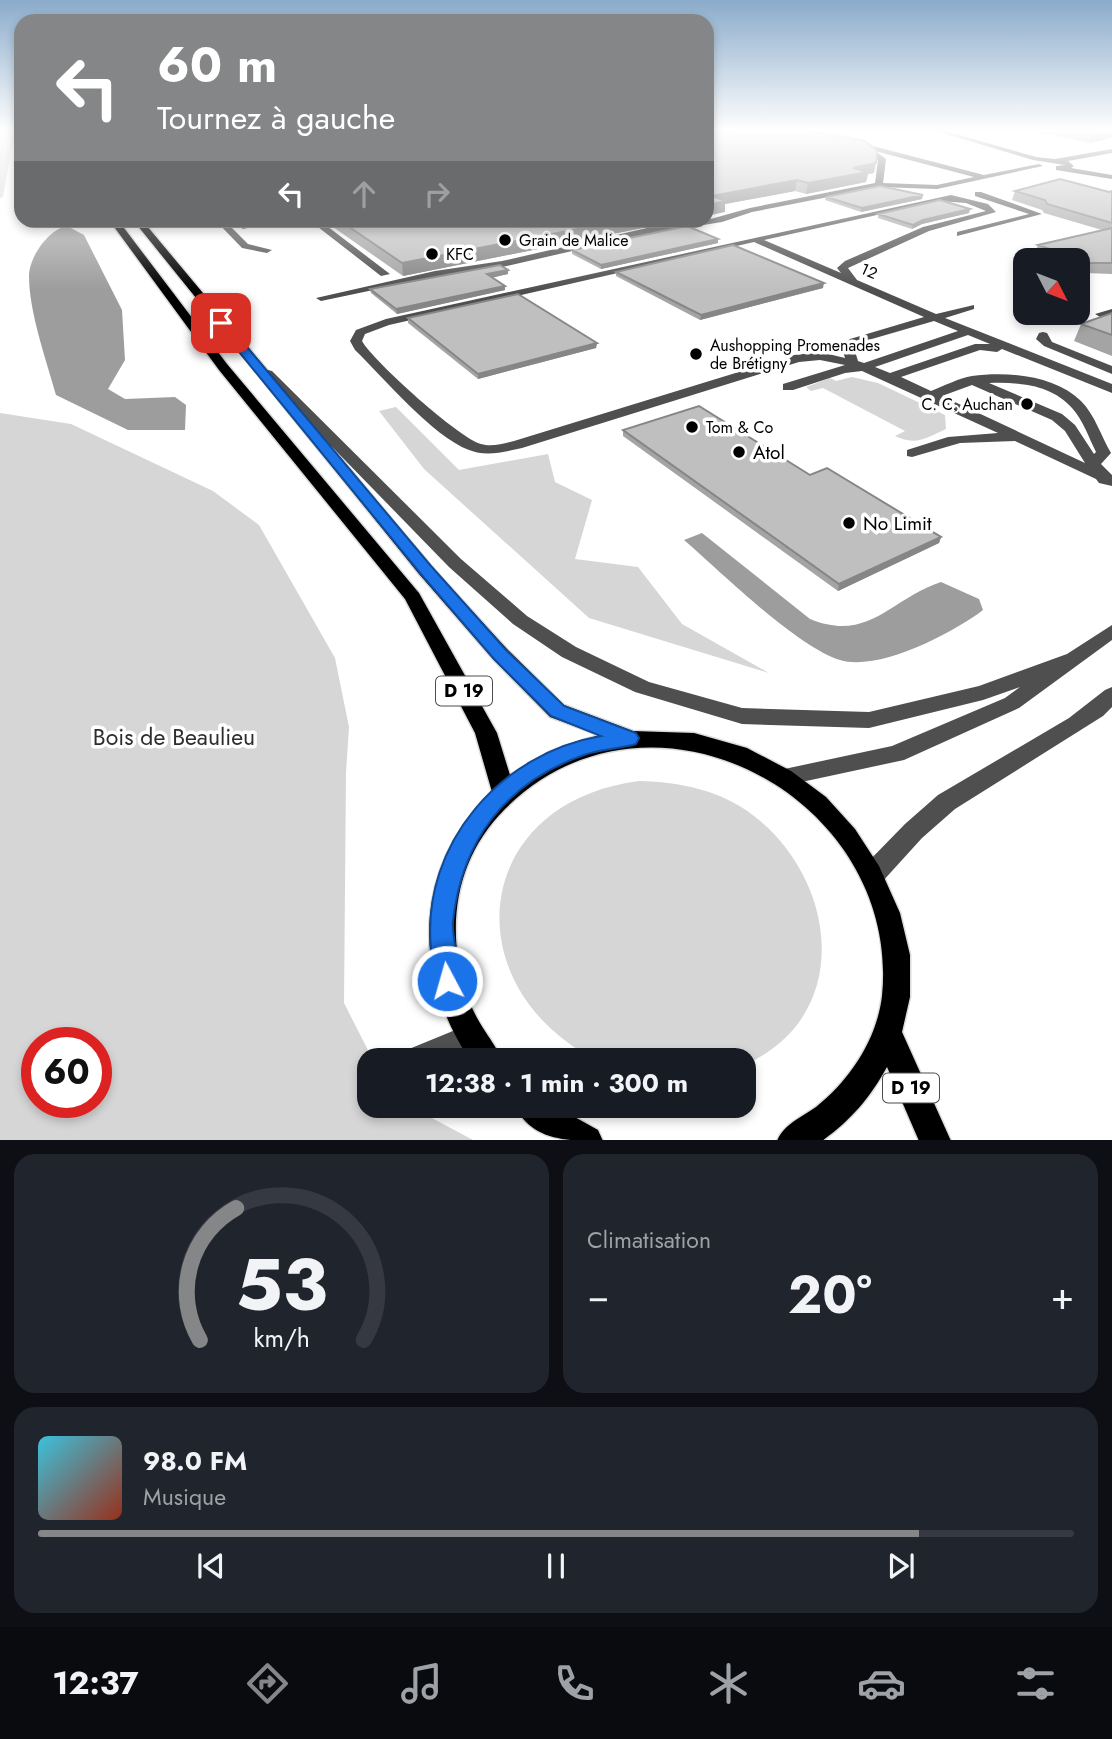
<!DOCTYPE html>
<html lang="fr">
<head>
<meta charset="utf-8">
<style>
	:root { --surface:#171b24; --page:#20242c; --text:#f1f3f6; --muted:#9ea1a6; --line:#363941; --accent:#858687 }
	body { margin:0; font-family:Jost,sans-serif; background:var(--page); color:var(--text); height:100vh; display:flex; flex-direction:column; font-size:26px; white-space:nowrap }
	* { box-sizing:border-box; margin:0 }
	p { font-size:23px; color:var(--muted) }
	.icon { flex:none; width:38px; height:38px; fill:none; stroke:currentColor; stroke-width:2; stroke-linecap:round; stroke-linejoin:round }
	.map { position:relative; height:1140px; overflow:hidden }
	.sheet { display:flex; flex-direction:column; gap:14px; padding:14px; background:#0d0f14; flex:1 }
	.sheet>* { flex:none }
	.hud { position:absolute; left:14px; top:14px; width:700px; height:214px; border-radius:21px; box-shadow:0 4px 10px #0003; background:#858687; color:#fff; overflow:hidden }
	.needle { width:46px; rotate:132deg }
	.buttons { position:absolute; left:1013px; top:248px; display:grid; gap:14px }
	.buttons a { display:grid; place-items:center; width:77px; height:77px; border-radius:14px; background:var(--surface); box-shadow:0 4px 10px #0003; font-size:35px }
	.speed { position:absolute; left:21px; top:1027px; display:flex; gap:14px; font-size:35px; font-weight:700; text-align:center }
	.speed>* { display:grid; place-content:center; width:91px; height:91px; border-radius:50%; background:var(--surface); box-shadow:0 4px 10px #0003; line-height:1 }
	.speed .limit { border:10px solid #d22; background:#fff; color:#111 }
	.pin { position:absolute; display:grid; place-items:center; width:60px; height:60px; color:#fff; margin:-30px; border-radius:14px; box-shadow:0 4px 10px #0006 }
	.me { position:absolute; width:77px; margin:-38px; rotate:354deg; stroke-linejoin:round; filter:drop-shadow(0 0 5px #0008) }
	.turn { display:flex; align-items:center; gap:24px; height:147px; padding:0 28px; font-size:32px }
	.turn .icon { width:91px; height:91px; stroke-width:2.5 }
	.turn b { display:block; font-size:49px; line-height:60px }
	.lanes { display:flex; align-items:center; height:66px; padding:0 28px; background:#0003; justify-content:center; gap:35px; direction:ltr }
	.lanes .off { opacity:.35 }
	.big { font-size:52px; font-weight:700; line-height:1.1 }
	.sheet .tile { flex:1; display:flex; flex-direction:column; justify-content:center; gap:10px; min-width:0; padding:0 24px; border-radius:21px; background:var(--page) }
	.sheet .dial { align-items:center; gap:0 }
	.dial svg { height:182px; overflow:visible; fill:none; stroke:var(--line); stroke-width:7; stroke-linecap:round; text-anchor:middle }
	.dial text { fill:var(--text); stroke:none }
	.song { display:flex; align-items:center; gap:21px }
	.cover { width:84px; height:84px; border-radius:10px; background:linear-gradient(135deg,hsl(190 70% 55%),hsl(10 70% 35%)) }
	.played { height:7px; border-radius:4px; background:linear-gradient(90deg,var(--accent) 85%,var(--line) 85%) }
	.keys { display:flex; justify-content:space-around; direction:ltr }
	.heat { display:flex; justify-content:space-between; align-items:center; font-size:38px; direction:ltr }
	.sheet .tiles { flex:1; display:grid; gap:14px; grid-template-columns:1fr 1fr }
	.tile:last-child { grid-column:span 2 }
	.trip { position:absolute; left:357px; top:1048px; width:399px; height:70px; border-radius:21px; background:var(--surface); box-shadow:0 4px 10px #0003; font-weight:700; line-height:70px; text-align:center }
	.dock { display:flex; height:112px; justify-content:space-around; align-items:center; background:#090b0e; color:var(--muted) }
	.dock .icon { width:49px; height:49px }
	.dock .selected { color:var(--accent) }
	.dock b { font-size:32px; color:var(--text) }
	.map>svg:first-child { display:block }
	.green { fill:#d6d6d6; fill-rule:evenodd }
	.water { fill:#9d9d9d }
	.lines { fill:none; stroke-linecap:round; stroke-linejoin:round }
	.major-casing { stroke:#dbdbdb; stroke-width:3 }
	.minor { fill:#4f4f4f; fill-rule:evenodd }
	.major { fill:#000; fill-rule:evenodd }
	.wall { fill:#a4a4a4 }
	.shaded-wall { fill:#868686 }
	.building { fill:#bfbfbf; stroke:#868686; stroke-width:2 }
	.route { fill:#1a73e8; stroke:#114b97; stroke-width:2 }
	.poi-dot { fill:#000; stroke:#fff; stroke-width:2.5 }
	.labels { text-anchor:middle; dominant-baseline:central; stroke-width:7; stroke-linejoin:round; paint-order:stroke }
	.far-poi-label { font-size:16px; fill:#000; stroke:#fff; text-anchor:start }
	.far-street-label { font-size:16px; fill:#000; stroke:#fff }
	.shield { fill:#fff; stroke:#4c4c4c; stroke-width:2 }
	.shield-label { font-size:18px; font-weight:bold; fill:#000 }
	.poi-label { font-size:19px; fill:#000; stroke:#fff; text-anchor:start }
	.near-park-label { font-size:23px; fill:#2d2d2d; stroke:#fff }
</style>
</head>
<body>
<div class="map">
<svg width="1112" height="1141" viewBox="0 0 1112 1141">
	<rect width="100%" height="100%" fill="#fff"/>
	<path class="green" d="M0,130h21l-9,16 -9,51 -3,1z
		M852,377l26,6 67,32 1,14c-19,9 -31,17 -51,7l10,-5 -82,-43 -12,3 -5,-4 24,-9 6,3z
		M396,407l63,63 89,-16 7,28 37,18 -17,59 63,8 44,57 87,49 -180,-55 -165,-149 -45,-58z
		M0,413l71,11 142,67 46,34 76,133 14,69 -3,46 -2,230 29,57h-4v46h49l12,11 43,23h-473zM96,1043v59h-59v-59z
		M639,781c41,1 82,9 115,35 84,65 100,201 -10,249v-5h-148c-143,-74 -126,-257 43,-279z"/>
	<path class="water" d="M67,226l17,9 38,75 3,50 -17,29 17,10 50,-2 11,8 -1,25h-57l-72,-35c-10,-36 -27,-83 -27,-119 0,-19 20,-47 38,-50z
		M702,533l108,86c59,24 80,-20 131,-37l38,17 4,11c-30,23 -105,62 -143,50 -43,-13 -119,-88 -156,-120z"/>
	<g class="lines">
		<g class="major-casing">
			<path id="major" d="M109,220h9l109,144 192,229 78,140 13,42 39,-23 50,-17 -49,-18 -57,-58 -74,-85 -286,-354h9l289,346 76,83 57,56 69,26 61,2 53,15 44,23 35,26 29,32 24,37 21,47 10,42v42l-8,35 49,109h-32l-32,-74c-17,31 -36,53 -65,74h-45c7,-17 25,-24 39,-34 34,-27 61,-68 66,-111 20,-198 -231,-333 -377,-187 -41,41 -55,94 -47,150 3,24 12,49 25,69 7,11 14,20 19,32h-32c-59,-88 -56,-193 22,-268l-17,-59 -70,-134 -186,-229z
				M515,1106h40l43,24 5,11c-36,0 -71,0 -88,-35z"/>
		</g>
		<path class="minor" d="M932,130h10l94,27 19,2 57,-10v4l-44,8 6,5 -3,2 41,7v4l-56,-9v-4l9,-1 -32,-5z
			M850,140l134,35 55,-11 4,2 -106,23 -58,-2 -127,25 -30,10 -75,12 -145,33 -67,10 -114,24 -5,-3 119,-27 67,-10 145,-33 60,-8 43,-12 125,-25 3,-23 -14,-12 -16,-5zM875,151l99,26 -37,8 -54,-2 3,-24z
			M975,192h6l61,22 -85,22v-4l72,-18 -54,-18z
			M951,195l37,9 8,8 -67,19 -81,37 9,12 79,34 38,-9v4l-29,9 167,66v9l-110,-44 -5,3 -17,-2 -79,27 30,14c13,-5 28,-13 41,-15 35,-5 83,-1 109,25 14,14 20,35 30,52l-10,11 11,11v11l-13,-3 -3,-4 -81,-38 -55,2 -48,14 -5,-1v-6l41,-13 50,-4 -136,-62 -17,2 -52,17h-10v-6l62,-19 -25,-5 -21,2 -277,86c-18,4 -36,9 -53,2 -37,-14 -85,-72 -114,-100l-5,-9 6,-11 30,-11zM940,201l26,2 20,8 -63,16 -78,34 -8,7 4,5 -77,-33zM754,242l170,75 -74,22 -8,9 3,10 -25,-6 -26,3 -280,86c-11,3 -23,6 -33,3 -21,-5 -108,-83 -119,-103l3,-7 24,-9zM934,321l24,10 -94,32 -6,-2 -4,-13 4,-5zM968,335l22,9h-15l-85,29 -15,-6zM989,383c29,-1 62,1 83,25 11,12 17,30 24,44l-2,2 -19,-29 -13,-11zM972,385l80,35 13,11 20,32 -143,-67z
			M215,220h9l24,24 24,6 -5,3 -25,-5z
			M261,220h24l-42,9 -4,-3z
			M309,220h10l71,54 -9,2z
			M1112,309v6l-12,2 -5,-3z
			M1043,332l4,1 5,9 60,24v8l-68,-28 -8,-7 3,-6z
			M268,370l4,1 189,188 66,57 49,31 73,35 93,26 127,4 110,-26 88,-32 45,-29v15l-93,68 -115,52 -121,26 -8,-3 -3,-6 3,-6 117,-25 113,-48 15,-11 -37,13 -114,28 -127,-4 -107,-32 -73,-35 -49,-33 -64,-57 -185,-190v-6z
			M1112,687v20l-9,9 -148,93 -33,29 -40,44 -9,3 -9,-3 -4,-8 4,-8 41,-42 33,-29 131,-77 36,-28z
			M470,1024l10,5 5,10 -5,10 -26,11h-49l4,-11z"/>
		<use href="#major" class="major"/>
	</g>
	<path class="wall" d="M1027,130h85l-22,13z
		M707,135l167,38 -6,1 -2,8 -60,12 -11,-3 -70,13v8z
		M1015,191h97v83l-26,-1 -8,-3v-9h-28l-16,-6 4,-10 64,-15 -58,-17 -2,-3 -30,-10z
		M826,197l96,2 -61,13 -36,-12z
		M970,209l-1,4 -47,11 -10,5 -34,-11v-4z
		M323,220h359l-279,56z
		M718,243l-117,26 -29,-15v-4z
		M508,270v4l-16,3 13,9v4l-108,24 -26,-21 -1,-4z
		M616,272l207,16 -123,32 -84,-44z
		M1112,313v43l-38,-15 7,-17z
		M408,318l189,25 -1,5 -118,31 -70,-56z
		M623,430l318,107 -2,6 -101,48 -215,-155z"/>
	<path class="shaded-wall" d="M1100,130h12v8l-22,5 4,-12z
		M876,163l-2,10 -6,1 -2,8 -60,12 2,-11 45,-15z
		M797,180l-2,11 -70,13v8l-18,4v-11l5,-9z
		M923,195l-1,4 -61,13 1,-4z
		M970,209l-1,4 -47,11 -10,5 1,-4 10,-5z
		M624,220h58l-279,56 -1,-13z
		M718,239v4l-117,26v-4z
		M508,270v4l-21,5v-5z
		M824,283l-1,5 -123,32 1,-5z
		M505,286v4l-108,24 -1,-5z
		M597,343l-1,5 -118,31v-5z
		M941,537l-2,6 -101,48 1,-7z"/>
	<path class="building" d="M737,130h68l60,11 12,10 -1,12 -23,5 15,4 -60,11 -11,-3 -85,16 14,5 -19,4v-70z
		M1060,179l49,13 3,-1v32l-65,-19 -2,-4 -30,-9z
		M880,186l43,9 -61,13 -36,-11z
		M940,200l30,9 -47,11 -10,5 -35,-11z
		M339,220h285l-222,43z
		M687,226l31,13 -117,26 -29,-15z
		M1112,228v35h-22l-52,-18z
		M733,245l91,38 -123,32 -85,-43z
		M500,265l8,5 -21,4 18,12 -109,23 -26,-20z
		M518,294l79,49 -119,31 -70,-56z
		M1112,313v22l-31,-11z
		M699,406l111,69 17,-7 114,69 -102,47 -216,-154z"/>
	<linearGradient id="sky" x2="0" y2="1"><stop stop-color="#8aabca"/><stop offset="0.45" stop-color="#fff"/><stop offset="1" stop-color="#fff" stop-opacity="0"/></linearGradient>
	<rect width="1112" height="290" fill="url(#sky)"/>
	<path class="route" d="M217,321h8l206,245 75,84 58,56 72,27 3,5 -3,6c-17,5 -35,5 -52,11 -78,27 -122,85 -131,166 -2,22 12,47 3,69l-9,3 -9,-3c-6,-14 -6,-28 -7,-42 -10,-104 70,-195 170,-212l-50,-20 -57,-57 -74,-86 -203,-248z"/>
	<g class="poi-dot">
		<circle cx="505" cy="240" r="7"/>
		<circle cx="432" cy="254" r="7"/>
		<circle cx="696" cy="354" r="7"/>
		<circle cx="1027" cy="404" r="7"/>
		<circle cx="692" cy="427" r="7"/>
		<circle cx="739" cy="452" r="7"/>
		<circle cx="849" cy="523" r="7"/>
	</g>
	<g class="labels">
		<g class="far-poi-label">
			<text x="519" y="240">Grain de Malice</text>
			<text x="446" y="254">KFC</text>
			<text x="710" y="345">Aushopping Promenades<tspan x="710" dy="18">de Brétigny</tspan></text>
			<text x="1013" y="404" text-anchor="end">C. C. Auchan</text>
			<text x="706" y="427">Tom &amp; Co</text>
		</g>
		<g class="far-street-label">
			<text transform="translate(869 271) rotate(24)">12</text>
		</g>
		<g class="shield">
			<rect x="436" y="676.5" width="56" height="29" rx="5"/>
			<rect x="883" y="1073.5" width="56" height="29" rx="5"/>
		</g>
		<g class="shield-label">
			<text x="464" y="691">D 19</text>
			<text x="911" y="1088">D 19</text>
		</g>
		<g class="poi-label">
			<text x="753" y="452">Atol</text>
			<text x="863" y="523">No Limit</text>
		</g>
		<g class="near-park-label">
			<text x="174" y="737">Bois de Beaulieu</text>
		</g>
	</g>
</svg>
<div class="buttons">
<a><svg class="needle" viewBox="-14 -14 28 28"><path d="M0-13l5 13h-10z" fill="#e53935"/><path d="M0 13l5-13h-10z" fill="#9ea1a6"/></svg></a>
</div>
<div class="speed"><div class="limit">60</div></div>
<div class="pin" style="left:221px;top:323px;background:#d93025"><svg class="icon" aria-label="arrive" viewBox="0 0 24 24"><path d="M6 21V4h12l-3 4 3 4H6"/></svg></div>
<svg class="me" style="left:447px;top:981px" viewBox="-20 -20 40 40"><circle r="17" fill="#1a73e8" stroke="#fff" stroke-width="3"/><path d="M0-11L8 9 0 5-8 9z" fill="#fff"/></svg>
<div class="trip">12:38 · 1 min · 300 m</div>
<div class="hud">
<div class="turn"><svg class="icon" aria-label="left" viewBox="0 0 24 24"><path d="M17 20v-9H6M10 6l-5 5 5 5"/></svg><div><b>60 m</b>Tournez à gauche</div></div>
<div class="lanes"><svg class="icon" aria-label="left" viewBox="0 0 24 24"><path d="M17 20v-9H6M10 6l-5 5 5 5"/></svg><svg class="icon off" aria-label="ahead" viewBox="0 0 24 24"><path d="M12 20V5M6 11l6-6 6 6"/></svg><svg class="icon off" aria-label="right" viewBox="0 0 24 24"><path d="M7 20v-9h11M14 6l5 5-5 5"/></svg></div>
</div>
</div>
<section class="sheet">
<div class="tiles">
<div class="tile dial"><svg viewBox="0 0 100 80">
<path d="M14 69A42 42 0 1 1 86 69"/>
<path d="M14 69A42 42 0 0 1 30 11" stroke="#858687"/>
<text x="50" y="56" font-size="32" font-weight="700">53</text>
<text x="50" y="72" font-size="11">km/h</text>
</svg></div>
<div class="tile"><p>Climatisation</p>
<div class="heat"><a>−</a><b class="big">20°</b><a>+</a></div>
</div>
<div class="tile">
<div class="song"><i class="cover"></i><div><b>98.0 FM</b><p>Musique</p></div></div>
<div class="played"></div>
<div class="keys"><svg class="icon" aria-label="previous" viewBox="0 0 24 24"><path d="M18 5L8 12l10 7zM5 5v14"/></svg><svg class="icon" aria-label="pause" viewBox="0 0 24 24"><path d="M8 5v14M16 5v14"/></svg><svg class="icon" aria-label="next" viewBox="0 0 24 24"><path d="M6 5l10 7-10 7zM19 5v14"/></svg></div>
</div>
</div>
</section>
<nav class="dock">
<b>12:37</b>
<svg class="icon selected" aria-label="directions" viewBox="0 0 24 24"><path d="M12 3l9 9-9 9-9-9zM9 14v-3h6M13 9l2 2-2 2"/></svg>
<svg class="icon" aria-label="music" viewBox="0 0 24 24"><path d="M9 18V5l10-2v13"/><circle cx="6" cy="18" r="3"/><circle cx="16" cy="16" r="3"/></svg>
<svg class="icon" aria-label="phone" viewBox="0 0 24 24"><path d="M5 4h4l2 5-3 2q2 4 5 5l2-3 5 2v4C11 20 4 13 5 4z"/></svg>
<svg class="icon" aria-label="climate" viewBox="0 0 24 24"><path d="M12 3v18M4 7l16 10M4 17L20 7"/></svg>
<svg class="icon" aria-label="car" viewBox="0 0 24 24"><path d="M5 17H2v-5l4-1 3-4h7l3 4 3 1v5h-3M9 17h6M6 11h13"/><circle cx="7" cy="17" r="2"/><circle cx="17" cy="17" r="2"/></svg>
<svg class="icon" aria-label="filters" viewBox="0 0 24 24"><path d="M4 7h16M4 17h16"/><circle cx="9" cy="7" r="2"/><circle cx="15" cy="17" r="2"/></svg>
</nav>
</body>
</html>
